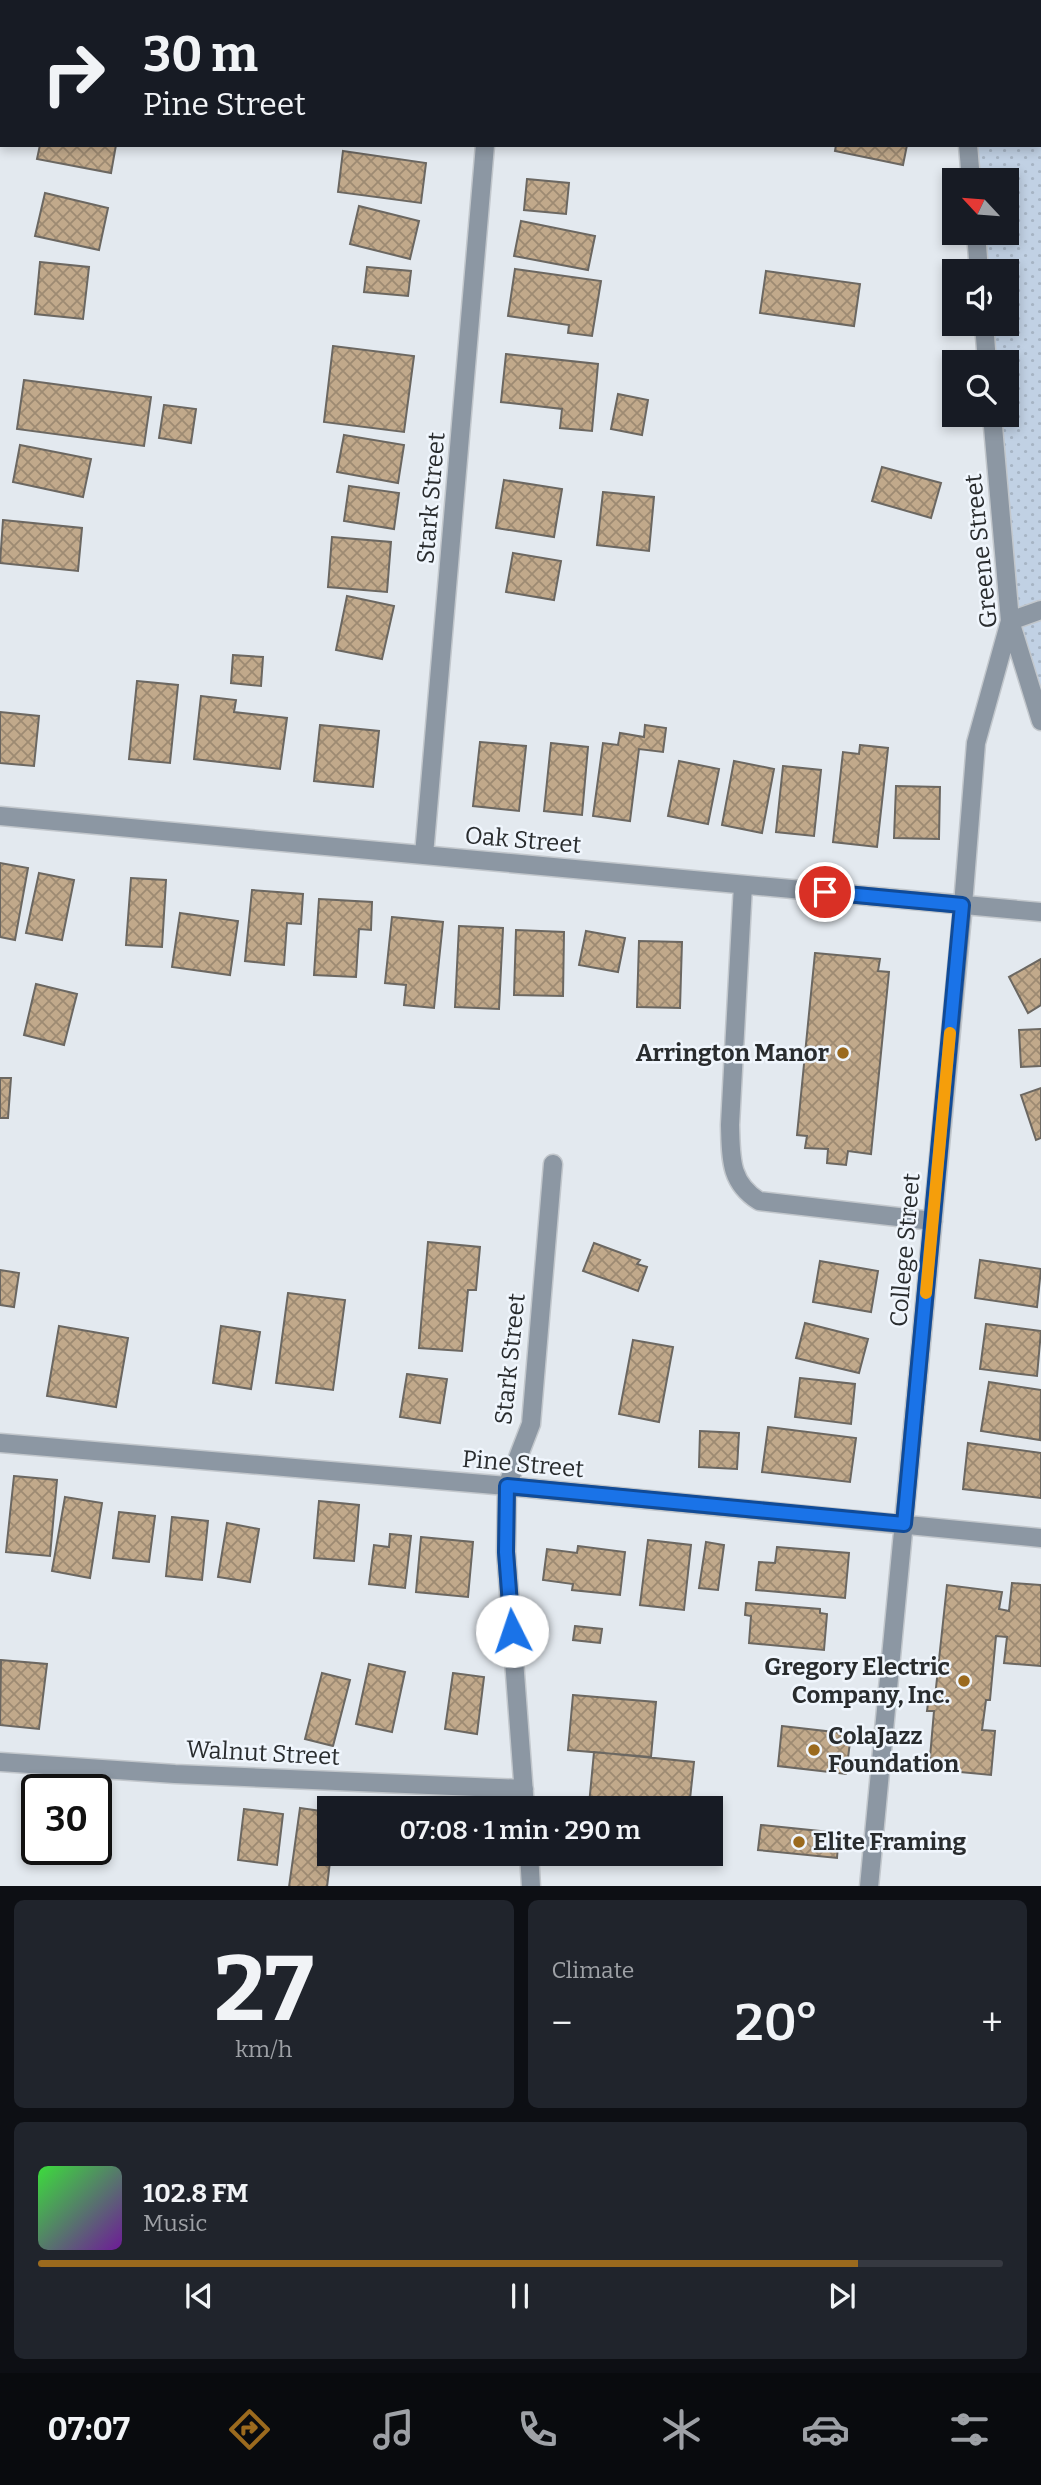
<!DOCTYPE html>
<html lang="en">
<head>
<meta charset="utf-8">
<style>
	:root { --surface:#171b24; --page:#20242c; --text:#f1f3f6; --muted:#9ea1a6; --line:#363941; --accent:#9b6a1e }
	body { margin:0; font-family:Bitter,serif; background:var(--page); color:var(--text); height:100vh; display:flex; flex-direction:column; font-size:26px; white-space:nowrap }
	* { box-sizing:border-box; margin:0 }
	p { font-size:23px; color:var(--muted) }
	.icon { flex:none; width:38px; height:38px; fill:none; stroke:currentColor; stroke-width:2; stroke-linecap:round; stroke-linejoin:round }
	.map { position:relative; height:1886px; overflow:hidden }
	.details { display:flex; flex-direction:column; gap:14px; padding:14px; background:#0d0f14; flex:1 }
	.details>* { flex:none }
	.top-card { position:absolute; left:0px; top:0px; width:1041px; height:147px; box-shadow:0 4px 10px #0003; background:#171b24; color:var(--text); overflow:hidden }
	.needle { width:46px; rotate:296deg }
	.controls { position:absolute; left:942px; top:168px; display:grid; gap:14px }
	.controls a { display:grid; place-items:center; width:77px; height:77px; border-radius:0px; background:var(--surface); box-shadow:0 4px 10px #0003; font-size:35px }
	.speed { position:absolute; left:21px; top:1774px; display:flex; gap:14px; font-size:35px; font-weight:700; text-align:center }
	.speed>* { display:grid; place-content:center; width:91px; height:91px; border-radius:50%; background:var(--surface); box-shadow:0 4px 10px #0003; line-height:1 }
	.speed .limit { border:4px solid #111; border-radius:10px; background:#fff; color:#111 }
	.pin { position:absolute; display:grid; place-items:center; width:60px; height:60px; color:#fff; margin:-30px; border:4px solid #fff; border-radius:50%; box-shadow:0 2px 7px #0007 }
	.me { position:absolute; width:77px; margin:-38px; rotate:356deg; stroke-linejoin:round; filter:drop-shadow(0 0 5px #0008) }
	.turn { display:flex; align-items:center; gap:24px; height:147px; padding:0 28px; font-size:32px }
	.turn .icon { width:91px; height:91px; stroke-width:2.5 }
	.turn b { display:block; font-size:49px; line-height:60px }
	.big { font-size:52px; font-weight:600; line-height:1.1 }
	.details .tile { flex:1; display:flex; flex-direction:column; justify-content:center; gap:10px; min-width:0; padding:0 24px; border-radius:10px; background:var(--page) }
	.details .dial { align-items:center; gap:0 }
	.dial b { font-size:91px; line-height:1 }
	.song { display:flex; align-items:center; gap:21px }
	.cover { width:84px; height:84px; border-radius:10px; background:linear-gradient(135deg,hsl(120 70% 55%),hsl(280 70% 35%)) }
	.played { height:7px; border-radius:4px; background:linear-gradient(90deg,var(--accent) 85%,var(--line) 85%) }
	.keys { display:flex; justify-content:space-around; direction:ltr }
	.heat { display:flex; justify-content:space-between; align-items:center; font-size:38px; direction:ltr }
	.details .tiles { flex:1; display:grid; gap:14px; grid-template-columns:1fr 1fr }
	.tile:last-child { grid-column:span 2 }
	.trip { position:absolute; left:317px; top:1796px; width:406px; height:70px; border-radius:0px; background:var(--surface); box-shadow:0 4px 10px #0003; font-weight:600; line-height:70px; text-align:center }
	.menu { display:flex; height:112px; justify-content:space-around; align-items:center; background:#090b0e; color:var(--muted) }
	.menu .icon { width:49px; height:49px }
	.menu .active { color:var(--accent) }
	.menu b { font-size:32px; color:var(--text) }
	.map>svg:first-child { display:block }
	.park { fill:url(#park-dots) }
	.building { fill:url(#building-cross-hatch); stroke:#6b6761; stroke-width:2 }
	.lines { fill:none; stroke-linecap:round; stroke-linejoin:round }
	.minor-casing { stroke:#c2c7cc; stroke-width:21 }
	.minor { stroke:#8c97a3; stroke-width:18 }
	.route-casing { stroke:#114b97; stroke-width:18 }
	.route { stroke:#1a73e8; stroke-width:12 }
	.slow { stroke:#f59e0b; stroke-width:12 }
	.poi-dot { fill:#9b6a1e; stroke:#f0f6fd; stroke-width:2.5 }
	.labels { text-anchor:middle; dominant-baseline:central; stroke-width:5; stroke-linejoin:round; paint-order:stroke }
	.street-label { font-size:24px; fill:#292c2e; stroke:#f0f6fd }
	.poi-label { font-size:24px; font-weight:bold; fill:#292c2e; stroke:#f0f6fd; text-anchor:end }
</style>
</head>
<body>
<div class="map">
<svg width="1041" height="1887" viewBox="0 0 1041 1887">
	<defs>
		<pattern id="park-dots" width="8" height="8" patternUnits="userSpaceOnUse" patternTransform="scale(1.75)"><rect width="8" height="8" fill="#c1d1e4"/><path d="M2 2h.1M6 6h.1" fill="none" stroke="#a6b4c4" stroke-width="1.8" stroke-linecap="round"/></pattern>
		<pattern id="building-cross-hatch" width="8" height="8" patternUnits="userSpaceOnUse" patternTransform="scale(1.75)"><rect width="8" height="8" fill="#c1a98b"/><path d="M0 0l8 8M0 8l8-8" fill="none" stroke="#9d8a72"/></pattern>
	</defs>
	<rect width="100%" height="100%" fill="#e3e9ef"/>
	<path class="park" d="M1040,25h1v696l-31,-100 -18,-206h14v-53h-19l-3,-38h22v-53h-27l-3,-38h30v-53h-35l-3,-35h72z"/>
	<path class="building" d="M40,145h76l-5,28 -74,-14z
		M836,145h71l-4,20 -68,-14z
		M343,151l83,12 -5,40 -83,-11z
		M527,179l42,4 -3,31 -42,-4z
		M45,193l63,15 -9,42 -64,-14z
		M359,206l60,15 -9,38 -60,-15z
		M521,221l74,15 -7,34 -74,-14z
		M40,262l49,5 -6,52 -48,-5z
		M367,267l44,4 -3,25 -44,-4z
		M515,269l86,12 -9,55 -24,-3 1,-8 -61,-9z
		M766,271l94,13 -6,42 -94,-13z
		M333,346l81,10 -10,76 -80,-10z
		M506,354l92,10 -6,67 -32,-3 2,-19 -61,-7z
		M24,380l127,17 -7,49 -127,-17z
		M618,394l30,6 -6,35 -31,-6z
		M164,405l32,4 -5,34 -32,-5z
		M344,435l60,10 -6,38 -61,-11z
		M20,445l71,14 -8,38 -70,-15z
		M882,467l59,16 -10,35 -59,-17z
		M504,480l58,9 -8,48 -58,-9z
		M349,486l50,7 -5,36 -50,-8z
		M603,492l51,5 -5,54 -52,-6z
		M3,520l79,8 -4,43 -78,-8z
		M332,537l59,5 -4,50 -59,-5z
		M513,553l48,8 -7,39 -48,-8z
		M347,596l47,10 -12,53 -46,-9z
		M233,655l30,2 -2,29 -30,-3z
		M137,681l41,4 -8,78 -41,-4z
		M201,696l35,4 -2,12 53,6 -7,51 -86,-10z
		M0,712l39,4 -5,50 -34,-3z
		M320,725l59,6 -6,56 -59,-6z
		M645,725l21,3 -3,24 -24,-3 -9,72 -37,-5 10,-73 15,2 2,-12 24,4z
		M480,742l46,4 -7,65 -46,-5z
		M551,743l37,4 -6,68 -38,-4z
		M860,745l28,3 -11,99 -44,-5 10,-90 16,2z
		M679,761l40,8 -11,55 -40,-8z
		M734,761l40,8 -12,64 -40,-8z
		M783,766l38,4 -7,66 -38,-4z
		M896,786l44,1 -1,52 -45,-1z
		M0,863l28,5 -13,72 -15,-3z
		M39,873l35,7 -12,60 -36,-7z
		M131,878l35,2 -4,67 -36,-2z
		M252,890l51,4 -2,30 -14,-1 -3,42 -39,-4z
		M319,899l53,3 -1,28 -12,-1 -3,48 -42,-2z
		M180,913l58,8 -8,54 -58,-8z
		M392,917l51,5 -9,86 -30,-3 2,-20 -21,-2z
		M459,926l44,2 -4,81 -44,-2z
		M516,930l48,2 -1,64 -49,-1z
		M586,931l39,7 -7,34 -39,-7z
		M639,941l43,1 -2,66 -43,-1z
		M815,953l65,6 -2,12 11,1 -18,182 -23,-3 -2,14 -19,-2 1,-14 -23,-1 2,-12 -10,-1z
		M1041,959v46l-13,8 -19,-36z
		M36,984l41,10 -13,51 -40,-10z
		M1041,1029v37l-20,1 -2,-37z
		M0,1078h11l-3,40h-8z
		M1041,1088v50l-5,2 -15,-45z
		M428,1242l52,5 -4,43h-8l-6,61 -43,-3z
		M594,1243l46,17 -3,4 10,3 -9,24 -55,-20z
		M980,1260l61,9 -4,38 -62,-9z
		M820,1261l58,10 -7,41 -58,-10z
		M0,1270l19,3 -5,34 -14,-2z
		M288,1293l57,7 -12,90 -57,-7z
		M805,1323l63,16 -9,34 -63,-15z
		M986,1324l55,7 -4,45 -57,-7z
		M59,1326l69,12 -12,69 -69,-11z
		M221,1326l39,6 -9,57 -38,-6z
		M633,1340l40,7 -14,75 -40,-8z
		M407,1374l40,5 -7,44 -40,-6z
		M800,1378l55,6 -4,40 -56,-7z
		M989,1382l52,8 -1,50 -59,-9z
		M768,1427l88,11 -6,44 -88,-10z
		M700,1431l39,2 -2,36 -38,-2z
		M968,1443l73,10v45l-78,-9z
		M14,1476l43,4 -7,76 -44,-4z
		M65,1497l37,6 -12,75 -38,-7z
		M319,1501l40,4 -5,56 -40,-3z
		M119,1512l36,4 -6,46 -36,-4z
		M172,1517l36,4 -6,59 -36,-4z
		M227,1523l32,6 -9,53 -32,-5z
		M390,1534l21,2 -6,52 -36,-4 5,-39 15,2z
		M421,1537l52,5 -5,55 -52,-5z
		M648,1540l43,5 -7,65 -44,-5z
		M706,1542l18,3 -6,45 -19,-2z
		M578,1546l47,6 -5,43 -48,-5 1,-6 -30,-4 4,-31 30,4z
		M777,1547l72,6 -4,45 -89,-8 3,-28 16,1z
		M1012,1583l29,2v81l-37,-3 3,-26 -11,-1 -6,64h-4l-4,30 13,1 -4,44 -62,-6 5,-58h-7l2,-15 6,1 12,-112 55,7 -3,17 10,2z
		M746,1603l74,6v4l7,1 -3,36 -75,-7 2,-27 -6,-1z
		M575,1626l27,3 -2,14 -27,-3z
		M1,1660l46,4 -8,65 -39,-4z
		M369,1664l36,8 -13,60 -36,-8z
		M322,1673l28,7 -17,66 -28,-7z
		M453,1673l31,4 -7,57 -32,-5z
		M573,1695l83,7 -5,55 -83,-7z
		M782,1726l69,8 -5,40 -68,-8z
		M594,1752l100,10 -5,46h-66l-34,-3z
		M300,1808l29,4v41h2l-4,34h-38z
		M244,1809l39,5 -6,51 -39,-5z
		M761,1825l78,8 -2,25 -79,-8z"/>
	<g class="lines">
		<g class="minor-casing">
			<path id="minor" d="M916,0l8,2
				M956,0v2
				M7,2v-2
				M497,2v-2
				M1040,25h1
				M0,75l2,-19
				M968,145l3,35
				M976,233l3,38
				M984,324l3,38
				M992,415l18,206 31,100
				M0,816l1041,96
				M424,855l61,-710
				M743,885l-13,240c1,32 -1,57 29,76l174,20
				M0,1443l507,43 534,52
				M0,1762l175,12 349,15
				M525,1808l-19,-256 1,-66 24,-62 22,-260
				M529,1853l2,34
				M869,1887l94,-982 13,-162 34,-122 31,-11"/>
		</g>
		<use href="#minor" class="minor"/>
	</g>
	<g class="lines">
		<g class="route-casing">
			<path id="route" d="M512,1631l-6,-79 1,-66 397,38 58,-619 -137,-13"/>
		</g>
		<use href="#route" class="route"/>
		<path class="slow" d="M926,1293l24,-260"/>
	</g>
	<g class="poi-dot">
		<circle cx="843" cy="1053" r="7"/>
		<circle cx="964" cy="1681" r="7"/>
		<circle cx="814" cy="1750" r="7"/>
		<circle cx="799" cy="1842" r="7"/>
	</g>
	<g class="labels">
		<g class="street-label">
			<text transform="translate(431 498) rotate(-85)">Stark Street</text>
			<text transform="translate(981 551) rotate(-96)">Greene Street</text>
			<text transform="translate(523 840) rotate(5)">Oak Street</text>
			<text transform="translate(905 1250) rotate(-85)">College Street</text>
			<text transform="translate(510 1359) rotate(-84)">Stark Street</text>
			<text transform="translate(523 1464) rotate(5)">Pine Street</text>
			<text transform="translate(263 1753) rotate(3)">Walnut Street</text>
		</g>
		<g class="poi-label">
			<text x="829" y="1053">Arrington Manor</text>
			<text x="950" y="1667">Gregory Electric<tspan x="950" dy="28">Company, Inc.</tspan></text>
			<text x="828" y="1736" text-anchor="start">ColaJazz<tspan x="828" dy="28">Foundation</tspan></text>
			<text x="813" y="1842" text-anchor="start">Elite Framing</text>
		</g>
	</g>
</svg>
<div class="controls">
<a><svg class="needle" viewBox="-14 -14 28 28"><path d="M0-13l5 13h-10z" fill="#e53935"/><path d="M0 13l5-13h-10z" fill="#9ea1a6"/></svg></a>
<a><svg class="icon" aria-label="sound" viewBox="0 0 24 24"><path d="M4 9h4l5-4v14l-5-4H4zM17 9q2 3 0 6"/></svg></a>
<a><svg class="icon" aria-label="search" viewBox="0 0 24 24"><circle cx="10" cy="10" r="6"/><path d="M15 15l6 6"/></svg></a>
</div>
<div class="speed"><div class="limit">30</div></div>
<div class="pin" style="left:825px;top:892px;background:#d93025"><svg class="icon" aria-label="arrive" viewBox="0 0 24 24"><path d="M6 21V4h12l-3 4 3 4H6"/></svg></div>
<svg class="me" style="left:512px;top:1631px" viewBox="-20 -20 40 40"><circle r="19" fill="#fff"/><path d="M0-13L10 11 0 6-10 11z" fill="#1a73e8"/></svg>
<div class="trip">07:08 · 1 min · 290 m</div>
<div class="top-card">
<div class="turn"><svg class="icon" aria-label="right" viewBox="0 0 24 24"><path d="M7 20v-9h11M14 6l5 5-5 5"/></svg><div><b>30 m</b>Pine Street</div></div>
</div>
</div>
<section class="details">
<div class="tiles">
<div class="tile dial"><b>27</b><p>km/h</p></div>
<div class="tile"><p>Climate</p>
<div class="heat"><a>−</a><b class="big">20°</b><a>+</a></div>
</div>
<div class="tile">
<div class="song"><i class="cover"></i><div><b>102.8 FM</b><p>Music</p></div></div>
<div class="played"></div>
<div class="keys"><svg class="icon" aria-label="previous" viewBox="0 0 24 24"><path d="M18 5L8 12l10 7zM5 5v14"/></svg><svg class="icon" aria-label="pause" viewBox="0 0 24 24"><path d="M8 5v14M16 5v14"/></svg><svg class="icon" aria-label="next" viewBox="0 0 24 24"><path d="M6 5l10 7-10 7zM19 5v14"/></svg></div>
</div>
</div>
</section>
<nav class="menu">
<b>07:07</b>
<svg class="icon active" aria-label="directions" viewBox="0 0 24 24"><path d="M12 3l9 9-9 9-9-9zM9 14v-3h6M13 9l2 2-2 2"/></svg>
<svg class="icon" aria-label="music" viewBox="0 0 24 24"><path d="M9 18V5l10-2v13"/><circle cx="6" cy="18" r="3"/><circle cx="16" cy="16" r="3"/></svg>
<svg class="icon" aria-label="phone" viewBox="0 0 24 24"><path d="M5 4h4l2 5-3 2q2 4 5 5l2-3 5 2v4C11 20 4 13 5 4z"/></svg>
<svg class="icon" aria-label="climate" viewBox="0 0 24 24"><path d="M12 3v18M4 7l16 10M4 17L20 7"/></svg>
<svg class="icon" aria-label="car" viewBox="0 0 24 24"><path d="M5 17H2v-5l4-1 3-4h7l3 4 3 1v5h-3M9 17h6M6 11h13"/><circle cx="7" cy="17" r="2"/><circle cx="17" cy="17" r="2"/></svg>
<svg class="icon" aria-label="filters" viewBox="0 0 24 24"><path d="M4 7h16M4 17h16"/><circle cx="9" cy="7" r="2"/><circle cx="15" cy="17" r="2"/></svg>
</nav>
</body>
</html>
